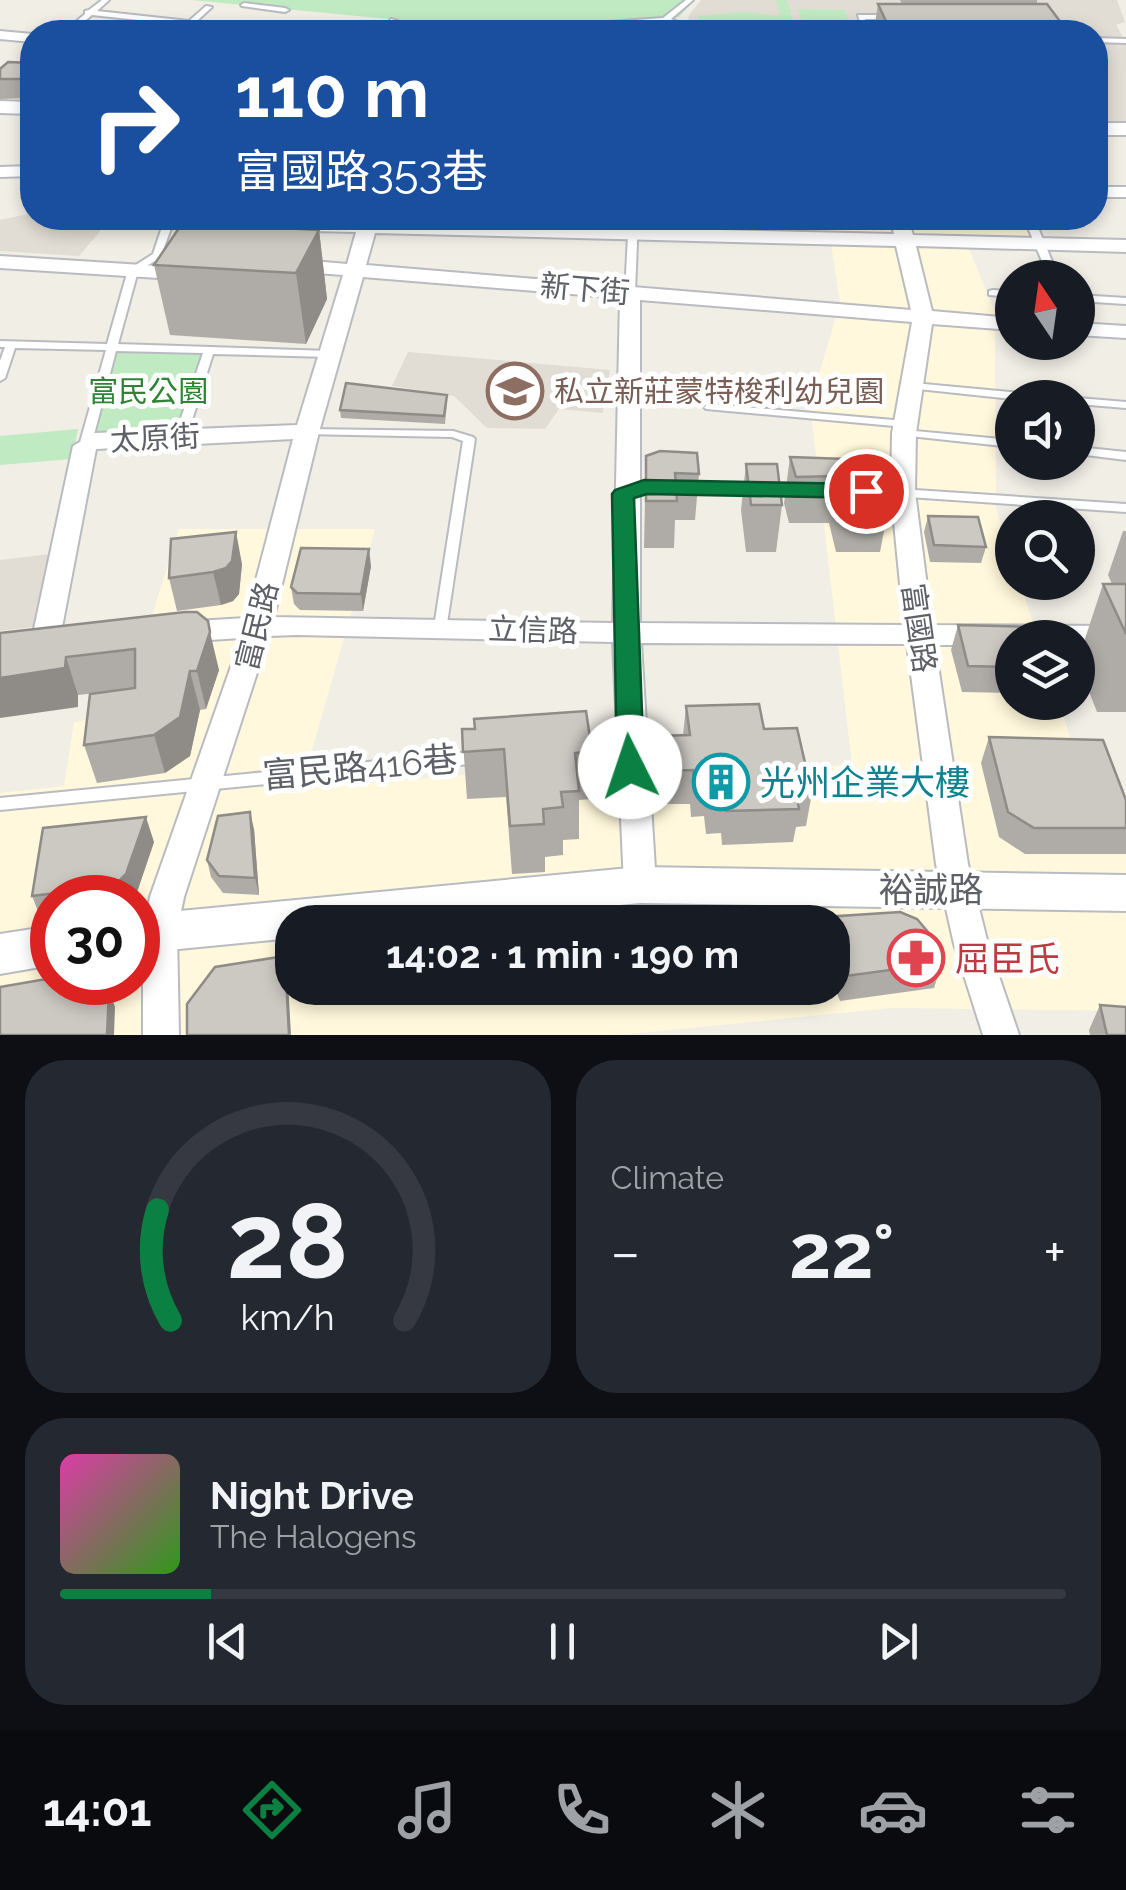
<!DOCTYPE html>
<html lang="en">
<head>
<meta charset="utf-8">
<style>
	:root { --surface:#171b24; --page:#242831; --text:#f1f3f6; --muted:#9ea1a6; --line:#363941; --accent:#0b8043 }
	body { margin:0; font-family:Raleway,"Noto Sans TC",sans-serif; background:var(--page); color:var(--text); height:100vh; display:flex; flex-direction:column; font-size:38px; white-space:nowrap }
	* { box-sizing:border-box; margin:0 }
	p { font-size:32px; color:var(--muted) }
	.icon { flex:none; width:55px; height:55px; fill:none; stroke:currentColor; stroke-width:2; stroke-linecap:round; stroke-linejoin:round }
	.map { position:relative; height:1035px; overflow:hidden }
	.side { display:flex; flex-direction:column; gap:25px; padding:25px; background:#0d0f14; flex:1 }
	.side>* { flex:none }
	.guide { position:absolute; left:20px; top:20px; width:1088px; height:210px; border-radius:40px; box-shadow:0 5px 15px #0003; background:#1a4fa0; color:#fff; overflow:hidden }
	.needle { width:65px; rotate:347deg }
	.buttons { position:absolute; left:995px; top:260px; display:grid; gap:20px }
	.buttons a { display:grid; place-items:center; width:100px; height:100px; border-radius:50%; background:var(--surface); box-shadow:0 5px 15px #0003; font-size:50px }
	.speed { position:absolute; left:30px; top:875px; display:flex; gap:20px; font-size:50px; font-weight:700; text-align:center }
	.speed>* { display:grid; place-content:center; width:130px; height:130px; border-radius:50%; background:var(--surface); box-shadow:0 5px 15px #0003; line-height:1 }
	.speed .limit { border:15px solid #d22; background:#fff; color:#111 }
	.pin { position:absolute; display:grid; place-items:center; width:85px; height:85px; color:#fff; margin:-42px; border:5px solid #fff; border-radius:50%; box-shadow:0 2px 10px #0007 }
	.me { position:absolute; width:110px; margin:-55px; rotate:356deg; stroke-linejoin:round; filter:drop-shadow(0 0 8px #0008) }
	.turn { display:flex; align-items:center; gap:35px; height:210px; padding:0 50px; font-size:45px }
	.turn .icon { width:130px; height:130px; stroke-width:2.5 }
	.turn b { display:block; font-size:70px; line-height:85px }
	.big { font-size:75px; font-weight:700; line-height:1.1 }
	.side .widget { flex:1; display:flex; flex-direction:column; justify-content:center; gap:15px; min-width:0; padding:0 35px; border-radius:40px; background:var(--page) }
	.side .dial { align-items:center; gap:0 }
	.dial svg { height:260px; overflow:visible; fill:none; stroke:var(--line); stroke-width:7; stroke-linecap:round; text-anchor:middle }
	.dial text { fill:var(--text); stroke:none }
	.song { display:flex; align-items:center; gap:30px }
	.cover { width:120px; height:120px; border-radius:15px; background:linear-gradient(135deg,hsl(320 70% 55%),hsl(110 70% 35%)) }
	.played { height:10px; border-radius:5px; background:linear-gradient(90deg,var(--accent) 15%,var(--line) 15%) }
	.keys { display:flex; justify-content:space-around; direction:ltr }
	.heat { display:flex; justify-content:space-between; align-items:center; font-size:55px; direction:ltr }
	.side .tiles { flex:1; display:grid; gap:25px; grid-template-columns:1fr 1fr }
	.widget:last-child { grid-column:span 2 }
	.trip { position:absolute; left:275px; top:905px; width:575px; height:100px; border-radius:40px; background:var(--surface); box-shadow:0 5px 15px #0003; font-weight:700; line-height:100px; text-align:center }
	.tabs { display:flex; height:160px; justify-content:space-around; align-items:center; background:#090b0e; color:var(--muted) }
	.tabs .icon { width:70px; height:70px }
	.tabs .selected { color:var(--accent) }
	.tabs b { font-size:45px; color:var(--text) }
	.map>svg:first-child { display:block }
	.commercial { fill:#fff8dc; fill-rule:evenodd }
	.education { fill:#e1ddd4 }
	.green { fill:#c0eac1 }
	.lines { fill:none; stroke-linecap:round; stroke-linejoin:round }
	.service-casing { stroke:#b8bbc0; stroke-width:4 }
	.minor-casing { stroke:#b8bbc0; stroke-width:4 }
	.tertiary-casing { stroke:#b8bbc0; stroke-width:4 }
	.service { fill:#fff; fill-rule:evenodd }
	.minor { fill:#fff; fill-rule:evenodd }
	.tertiary { fill:#fff; fill-rule:evenodd }
	.wall { fill:#afaca7 }
	.shaded-wall { fill:#8f8c88 }
	.building { fill:#ccc8c2; stroke:#8f8c88; stroke-width:2.5 }
	.route { fill:#0b8043; stroke:#07532c; stroke-width:2.5 }
	.labels { text-anchor:middle; dominant-baseline:central; stroke-width:10; stroke-linejoin:round; paint-order:stroke }
	.street-label { font-size:30px; fill:#5d6167; stroke:#fff }
	.park-label { font-size:30px; fill:#2e8434; stroke:#fff }
	.education-label { font-size:30px; fill:#785e54; stroke:#fff; text-anchor:start }
	.near-street-label { font-size:35px; fill:#5d6167; stroke:#fff }
	.near-culture-label { font-size:35px; fill:#0d838f; stroke:#fff; text-anchor:start }
	.near-health-label { font-size:35px; fill:#be3a42; stroke:#fff; text-anchor:start }
</style>
</head>
<body>
<div class="map">
<svg width="1126" height="1035" viewBox="0 0 1126 1035">
	<rect width="100%" height="100%" fill="#f0eee5"/>
	<path class="commercial" d="M827,218h194l11,24 -66,-1 29,71 1,196 16,51v23l8,1 18,54 -26,1v64l47,1 28,86 39,2v220l-234,-3 -273,27h-619v-242l64,-7 10,-64 47,-8 58,-185h196l-74,260 162,-14 389,-10 -42,-360 30,-102zM52,898h86v84h-86zM292,922h540v66h-540z"/>
	<path class="education" d="M701,0h416l8,22 -9,3 10,18v80h-31v-91h-408l2,-17z
		M32,213v5h79l-32,38 -79,-5v-31z
		M408,352l202,18 -7,43 -44,-4 -14,20 -58,-1 -33,-32 -62,-10z
		M51,554l-10,72 -41,5v-71z"/>
	<path class="green" d="M192,0h503l-16,17 -167,14z
		M776,0h11l9,32h-96l-2,-16 47,-4 35,4z
		M798,9l47,1 7,22 -48,-1z
		M117,351l84,3 -23,74 -83,4z
		M78,429l-6,30 -72,6v-29z"/>
	<g class="lines">
		<g class="service-casing">
			<path id="service" d="M102,0h7l-12,11 92,10 17,-15 6,1 -27,25h-8l8,-7 -93,-10 -21,17h-7l21,-18v-3l4,-1z
				M686,0h7l-22,19 5,2 1,11h-6l-2,-9 -12,-2 -137,11h-61l7,-5 46,2 151,-11z
				M244,3l41,5 4,2 -4,2 -43,-6 -1,-1z
				M858,15h35l4,2 -4,2h-28l5,13h-7z
				M391,19l7,2 -8,11h-6z
				M269,24l86,6 4,2h-28l-65,-4 -1,-2z
				M1095,38l31,1v4l-31,-1z
				M165,218h10l-15,40 -22,13 -20,73 211,7 5,3 -5,3 -116,-3 -26,82 -6,3 -6,-3 28,-83 -87,-2 -25,95 -2,3h-8l-2,-3 27,-96 -91,-2 -10,30 -5,3v-20l5,-14h-5v-6l107,3 21,-74 25,-16z
				M629,218h9l-3,74 -5,3 -5,-3z
				M1024,218h10l25,60h-10z
				M993,290l19,1v6l-23,-2v-4z
				M1078,295l48,3v6l-48,-3z
				M913,383l129,12 5,3 -35,1 -103,-11 -2,-2z
				M1078,398l48,4v6l-48,-4z
				M710,404l195,17 6,3 -6,3 -199,-18 -2,-2z
				M307,429l146,2 20,6 2,2 -29,191h-10l-2,-3 29,-186 -11,-4 -149,-3 -2,-2 2,-2z
				M904,430l108,10v7l-112,-12 -2,-2z
				M1078,447l48,5v8l-48,-6z
				M684,483l115,3 6,4 -6,4 -119,-4 -2,-3 2,-3z
				M869,487l257,17v8l-261,-18 -2,-3 2,-3z
				M628,727l5,2 2,4 -14,13 -46,9 -5,-2 -2,-4 2,-4 5,-2 37,-6z
				M480,751l5,2 3,4 -3,4 -5,2 -480,47v-12z"/>
		</g>
		<g class="minor-casing">
			<path id="minor" d="M0,31l32,3v8l-32,-3z
				M32,166v10l-32,1v-10z
				M1095,187h31v10h-31z
				M163,218l197,3 1,-3h18l-1,4 516,12 -4,-16h18l5,17 213,5v12l-210,-6 16,65 80,7v12l-80,-6 -16,109 -1,59 17,133 194,1v20l-48,-1v-7h-66v7h-77l33,219 20,80 31,91h-36l-29,-91 -18,-80 -29,-220 -266,-1 15,242 -4,10 -12,4 -12,-4 -4,-10 -11,-243 -316,-7 -28,1 -85,261 -7,34 2,104h-36v-104l7,-34 91,-259 -62,4 -10,-3 -4,-7 4,-7 10,-3 67,-4 47,-179 -197,10 -37,194 -4,7h-20l-4,-7 42,-197 22,-13 202,-8 46,-150 -52,-4 -10,-6 10,-6 56,5 9,-32 -186,-4 -9,-6zM375,233l521,13 15,64 -545,-45zM363,277l257,21 -7,325 -339,-6 45,-185zM640,300l272,22 -20,111 -1,59 13,133 -264,-2z
				M0,256l190,12 10,6 -10,6 -190,-12z
				M1078,323l48,3v12l-48,-3z"/>
		</g>
		<g class="tertiary-casing">
			<path id="tertiary" d="M0,101l32,1v12l-32,-1z
				M1095,123h31v12h-31z
				M640,867l486,8v36l-486,-8 -194,19h-154v16l-154,15v-38z
				M52,926v39l-52,9v-40z"/>
		</g>
		<use href="#service" class="service"/>
		<use href="#minor" class="minor"/>
		<use href="#tertiary" class="tertiary"/>
	</g>
	<path class="wall" d="M900,0h137v4l31,28h-189l-4,-9 3,-19h24z
		M32,63v35l-32,1v-30z
		M319,230l8,69 -21,45 -136,-9 -16,-70z
		M447,403l-2,21 -104,-6 -1,-8z
		M646,456l53,18 -4,46h-20l-1,28h-30z
		M790,457l85,3 14,45 -9,47h-44l-7,-29h-40l-5,-20z
		M746,464l36,41 -6,47h-30l-5,-42z
		M928,516l58,31 -5,16 -51,-1 -6,-30z
		M1123,531h3v181h-29l-19,-49v-3l25,-76h9l-4,-9z
		M242,564l-3,30 -6,7 -12,4 -44,6 -8,-33z
		M371,566l-8,45 -63,-1 -6,-6 -3,-17z
		M185,612l34,58 -13,39 -6,1 -10,46 -25,17 -68,10 -13,-38 38,-55 -44,5v12l-78,-74z
		M958,625l54,13v55l-50,-1 -11,-42z
		M686,706l78,23 48,64 -6,33 -10,1 -3,15 -71,3 -1,-12 -15,1 -2,-18 -13,1 -1,-13h-23l-1,-10 -12,1 -1,-25 2,-34 28,-1z
		M462,729h13l117,22 -1,48 -12,1v39l-16,1v15l-18,2v15l-33,2 -6,-77 -39,2z
		M989,737l137,63v54h-101l-26,-17 -18,-74z
		M254,829l5,66 -36,-2 -12,-16 -4,-17z
		M154,842l-19,56h-83v22l-10,1 -10,-25z
		M824,917l118,46 -8,25 -94,13 -8,-20v-59h-10z
		M1100,1005l26,30h-36l-1,-5z"/>
	<path class="shaded-wall" d="M319,230l8,69 -21,45 -10,-71z
		M236,532l6,32 -3,30 -6,7 -12,4 -8,-33z
		M369,549l2,17 -8,45 -2,-17z
		M210,632l9,38 -13,39 -9,-38z
		M66,657l12,38v12l-78,11v-40z
		M190,671l10,39 -10,46 -25,17 -11,-38z
		M250,812l4,17 5,66 -4,-17z
		M146,817l8,25 -19,56h-28l-3,-11z
		M285,956l2,9 4,70h-2z
		M109,990l6,17 -1,28h-7z"/>
	<path class="building" d="M878,4h169l21,28h-177z
		M8,62l24,1v17l-5,-1h-27v-10z
		M183,222l136,8 -23,43 -142,-8z
		M346,383l101,12 -3,21 -104,-6z
		M660,451l37,2 2,21 -24,-1 2,28h-31v-45z
		M790,457l85,3 5,5 9,40 -45,1 -7,-30 -41,1z
		M746,464h31l5,41h-31z
		M928,516l50,1 8,30 -52,-2z
		M236,532l-4,29 -6,7 -13,4 -44,6 2,-39z
		M301,548l68,1 -8,45 -64,-1 -6,-6z
		M1103,584h23v50z
		M185,612h12l11,9 2,11 -13,39h-7l-10,46 -26,18 -70,10 6,-51 45,-6v-39l-69,8 -1,11 -65,10v-45z
		M958,625l80,2 4,11h-30v29l-44,-1z
		M759,704l5,25 33,-1 15,65 -16,1 3,15 -73,2 -1,-12 -15,1 -3,-17h-12l-2,-13 -24,1 -1,-10h-12l-1,-25 35,-1 -4,-29z
		M586,711l6,40 -17,2 4,38 -18,1 2,15 -20,2 1,15 -34,2 -6,-77 -41,3 -1,-23h13l-1,-10z
		M989,737l114,3 23,60v28h-92l-26,-16z
		M250,812l5,66 -36,-2 -12,-16 11,-44z
		M146,817l-20,57 -8,8 -14,5 -72,9 11,-68z
		M900,912l17,7 11,13 14,31 -96,13 -14,-35v-19h-6l-2,-5z
		M285,956l4,79h-102v-31l28,-37z
		M52,978v4h47l10,8 -2,45h-107v-48z
		M1100,1005l26,2v28h-19z"/>
	<path class="route" d="M644,480l222,4 11,7 -11,7 -219,-4 -13,4 10,269 -4,8 -10,3 -9,-3 -4,-8 -5,-273 3,-4z"/>
	<defs>
		<g id="school-ring" transform="scale(2.875)"><circle r="9.5" fill="#fff" stroke="#8d6e63" stroke-width="1.5"/><path d="M0-5L7-2L0 1L-7-2ZM-4 1L0 2.5L4 1V4Q0 6-4 4Z" fill="#8d6e63"/></g>
		<g id="building-ring" transform="scale(2.875)"><circle r="9.5" fill="#fff" stroke="#0f9aa8" stroke-width="1.5"/><path d="M-4-6H4V6H1V3H-1V6H-4ZM-2.5-4.3h1.7v1.8h-1.7ZM.8-4.3h1.7v1.8H.8ZM-2.5-1h1.7V.8h-1.7ZM.8-1h1.7V.8H.8Z" fill="#0f9aa8"/></g>
		<g id="pharmacy-ring" transform="scale(2.875)"><circle r="9.5" fill="#fff" stroke="#e0444e" stroke-width="1.5"/><path d="M-2-6h4v4h4v4h-4v4h-4v-4h-4v-4h4Z" fill="#e0444e"/></g>
	</defs>
	<g fill-rule="evenodd">
		<use href="#school-ring" x="515" y="391"/>
		<use href="#building-ring" x="721" y="782"/>
		<use href="#pharmacy-ring" x="916" y="958"/>
	</g>
	<g class="labels">
		<g class="street-label">
			<text transform="translate(585 289) rotate(5)">新下街</text>
			<text transform="translate(155 438) rotate(-3)">太原街</text>
			<text transform="translate(257 626) rotate(-76)">富民路</text>
			<text transform="translate(919 628) rotate(82)">富國路</text>
			<text transform="translate(533 630) rotate(2)">立信路</text>
		</g>
		<g class="park-label">
			<text x="148" y="391">富民公園</text>
		</g>
		<g class="education-label">
			<text x="554" y="391">私立新莊蒙特梭利幼兒園</text>
		</g>
		<g class="near-street-label">
			<text transform="translate(360 767) rotate(-5)">富民路416巷</text>
			<text x="931" y="889">裕誠路</text>
		</g>
		<g class="near-culture-label">
			<text x="760" y="782">光州企業大樓</text>
		</g>
		<g class="near-health-label">
			<text x="955" y="958">屈臣氏</text>
		</g>
	</g>
</svg>
<div class="buttons">
<a><svg class="needle" viewBox="-14 -14 28 28"><path d="M0-13l5 13h-10z" fill="#e53935"/><path d="M0 13l5-13h-10z" fill="#9ea1a6"/></svg></a>
<a><svg class="icon" aria-label="sound" viewBox="0 0 24 24"><path d="M4 9h4l5-4v14l-5-4H4zM17 9q2 3 0 6"/></svg></a>
<a><svg class="icon" aria-label="search" viewBox="0 0 24 24"><circle cx="10" cy="10" r="6"/><path d="M15 15l6 6"/></svg></a>
<a><svg class="icon" aria-label="layers" viewBox="0 0 24 24"><path d="M12 4l9 5-9 5-9-5zM3 14l9 5 9-5"/></svg></a>
</div>
<div class="speed"><div class="limit">30</div></div>
<div class="pin" style="left:866px;top:491px;background:#d93025"><svg class="icon" aria-label="arrive" viewBox="0 0 24 24"><path d="M6 21V4h12l-3 4 3 4H6"/></svg></div>
<svg class="me" style="left:630px;top:767px" viewBox="-20 -20 40 40"><circle r="19" fill="#fff"/><path d="M0-13L10 11 0 6-10 11z" fill="#0b8043"/></svg>
<div class="trip">14:02 · 1 min · 190 m</div>
<div class="guide">
<div class="turn"><svg class="icon" aria-label="right" viewBox="0 0 24 24"><path d="M7 20v-9h11M14 6l5 5-5 5"/></svg><div><b>110 m</b>富國路353巷</div></div>
</div>
</div>
<section class="side">
<div class="tiles">
<div class="widget dial"><svg viewBox="0 0 100 80">
<path d="M14 69A42 42 0 1 1 86 69"/>
<path d="M14 69A42 42 0 0 1 10 35" stroke="#0b8043"/>
<text x="50" y="56" font-size="32" font-weight="700">28</text>
<text x="50" y="72" font-size="11">km/h</text>
</svg></div>
<div class="widget"><p>Climate</p>
<div class="heat"><a>−</a><b class="big">22°</b><a>+</a></div>
</div>
<div class="widget">
<div class="song"><i class="cover"></i><div><b>Night Drive</b><p>The Halogens</p></div></div>
<div class="played"></div>
<div class="keys"><svg class="icon" aria-label="previous" viewBox="0 0 24 24"><path d="M18 5L8 12l10 7zM5 5v14"/></svg><svg class="icon" aria-label="pause" viewBox="0 0 24 24"><path d="M8 5v14M16 5v14"/></svg><svg class="icon" aria-label="next" viewBox="0 0 24 24"><path d="M6 5l10 7-10 7zM19 5v14"/></svg></div>
</div>
</div>
</section>
<nav class="tabs">
<b>14:01</b>
<svg class="icon selected" aria-label="directions" viewBox="0 0 24 24"><path d="M12 3l9 9-9 9-9-9zM9 14v-3h6M13 9l2 2-2 2"/></svg>
<svg class="icon" aria-label="music" viewBox="0 0 24 24"><path d="M9 18V5l10-2v13"/><circle cx="6" cy="18" r="3"/><circle cx="16" cy="16" r="3"/></svg>
<svg class="icon" aria-label="phone" viewBox="0 0 24 24"><path d="M5 4h4l2 5-3 2q2 4 5 5l2-3 5 2v4C11 20 4 13 5 4z"/></svg>
<svg class="icon" aria-label="climate" viewBox="0 0 24 24"><path d="M12 3v18M4 7l16 10M4 17L20 7"/></svg>
<svg class="icon" aria-label="car" viewBox="0 0 24 24"><path d="M5 17H2v-5l4-1 3-4h7l3 4 3 1v5h-3M9 17h6M6 11h13"/><circle cx="7" cy="17" r="2"/><circle cx="17" cy="17" r="2"/></svg>
<svg class="icon" aria-label="filters" viewBox="0 0 24 24"><path d="M4 7h16M4 17h16"/><circle cx="9" cy="7" r="2"/><circle cx="15" cy="17" r="2"/></svg>
</nav>
</body>
</html>
